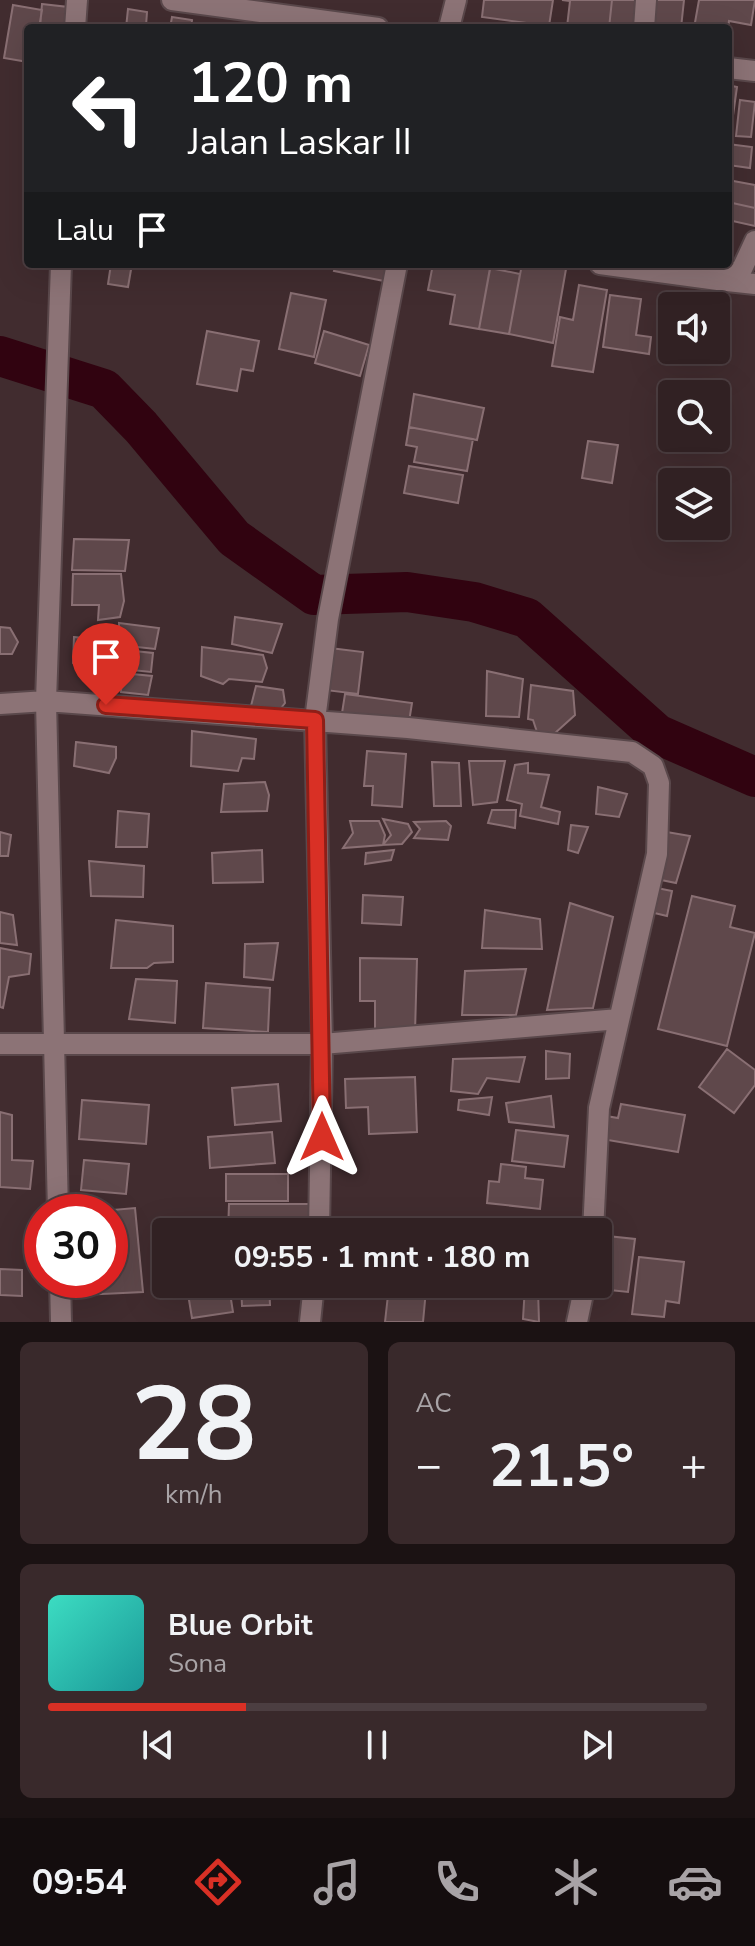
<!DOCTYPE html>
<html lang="id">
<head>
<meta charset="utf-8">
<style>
	:root { --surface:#312123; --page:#39292b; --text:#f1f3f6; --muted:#a8a3a6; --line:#4c3e41; --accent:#d93025 }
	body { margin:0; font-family:"Nunito Sans",sans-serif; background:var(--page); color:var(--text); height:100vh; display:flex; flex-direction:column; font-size:30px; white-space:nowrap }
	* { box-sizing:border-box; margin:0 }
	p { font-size:26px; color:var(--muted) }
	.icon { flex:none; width:44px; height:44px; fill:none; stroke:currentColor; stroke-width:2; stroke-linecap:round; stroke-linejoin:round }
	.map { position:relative; height:1322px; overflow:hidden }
	.drawer { display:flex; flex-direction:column; gap:20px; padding:20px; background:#1b1213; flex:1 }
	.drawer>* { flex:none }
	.top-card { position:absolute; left:24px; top:24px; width:708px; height:244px; border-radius:8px; box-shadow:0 8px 32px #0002,0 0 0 2px var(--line); background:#202124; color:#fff; overflow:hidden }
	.controls { position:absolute; left:658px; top:292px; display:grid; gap:16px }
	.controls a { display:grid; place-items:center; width:72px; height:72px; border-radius:8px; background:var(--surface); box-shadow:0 8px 32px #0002,0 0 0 2px var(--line); font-size:40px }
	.speed { position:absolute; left:24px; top:1194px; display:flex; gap:16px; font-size:40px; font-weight:700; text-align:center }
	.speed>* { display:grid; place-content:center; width:104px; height:104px; border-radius:50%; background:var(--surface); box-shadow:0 8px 32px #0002,0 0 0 2px var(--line); line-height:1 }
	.speed .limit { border:12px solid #d22; background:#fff; color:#111 }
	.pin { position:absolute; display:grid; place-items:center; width:68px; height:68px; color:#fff; margin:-82px -34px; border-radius:50% 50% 50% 0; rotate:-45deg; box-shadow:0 0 8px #0007 }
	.pin .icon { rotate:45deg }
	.me { position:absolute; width:88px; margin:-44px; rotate:0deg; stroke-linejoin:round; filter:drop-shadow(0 0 6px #0008) }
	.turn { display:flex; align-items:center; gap:28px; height:168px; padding:0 32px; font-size:36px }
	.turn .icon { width:104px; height:104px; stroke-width:2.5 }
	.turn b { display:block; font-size:56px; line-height:68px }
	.then { display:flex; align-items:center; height:76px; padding:0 32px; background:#0003; gap:16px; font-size:30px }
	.big { font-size:60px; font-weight:700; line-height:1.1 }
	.drawer .tile { flex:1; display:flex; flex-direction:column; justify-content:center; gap:12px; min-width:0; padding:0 28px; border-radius:12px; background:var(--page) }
	.drawer .dial { align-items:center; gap:0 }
	.dial b { font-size:104px; line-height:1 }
	.song { display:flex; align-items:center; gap:24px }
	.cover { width:96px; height:96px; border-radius:12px; background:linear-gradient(135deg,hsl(170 70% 55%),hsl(180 70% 35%)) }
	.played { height:8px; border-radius:4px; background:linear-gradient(90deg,var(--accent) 30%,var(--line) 30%) }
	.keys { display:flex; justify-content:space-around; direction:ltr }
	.heat { display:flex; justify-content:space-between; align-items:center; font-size:44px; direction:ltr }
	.drawer .tiles { flex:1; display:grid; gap:20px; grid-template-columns:1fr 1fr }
	.tile:last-child { grid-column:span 2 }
	.trip { position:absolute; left:152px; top:1218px; width:460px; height:80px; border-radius:8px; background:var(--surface); box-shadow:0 8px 32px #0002,0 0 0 2px var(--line); font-weight:700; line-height:80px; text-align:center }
	.dock { display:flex; height:128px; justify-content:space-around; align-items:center; background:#140d0e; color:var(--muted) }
	.dock .icon { width:56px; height:56px }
	.dock .current { color:var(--accent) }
	.dock b { font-size:36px; color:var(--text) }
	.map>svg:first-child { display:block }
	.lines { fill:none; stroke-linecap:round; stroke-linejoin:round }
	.river { stroke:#310310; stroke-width:40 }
	.building { fill:#5f484b; stroke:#896f73; stroke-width:2 }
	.minor-casing { stroke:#5a484b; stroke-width:24 }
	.minor { stroke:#8c7376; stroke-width:20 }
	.route-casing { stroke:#8d1f18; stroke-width:20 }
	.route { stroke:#d93025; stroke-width:14 }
</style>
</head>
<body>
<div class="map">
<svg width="755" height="1322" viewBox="0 0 755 1322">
	<rect width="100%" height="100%" fill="#412c2f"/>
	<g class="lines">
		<path class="river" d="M0,356l104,33 37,38 93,111 80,57 93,-3 67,10 53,16 130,116 98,43"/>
	</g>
	<path class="building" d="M484,0h69l-4,26 -67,-9z
		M612,0h31l-3,28h-31z
		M612,0l-3,28 -42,-1 3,-26 -8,-1z
		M649,0h35l-3,28h-34z
		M699,0h56l-4,25 -22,-4 -1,7h-34z
		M42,4l26,3 -3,21h-25z
		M13,5l29,5 -3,18h-11v34l-24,-4z
		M128,9l19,3 -1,14 17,2h-37z
		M172,17l20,3 -1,8h-21z
		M728,85l9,2 -8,57h-1z
		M740,100l15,2 -4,35 -15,-1z
		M728,144l24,3 -2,21 -22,-3z
		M728,180l27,5v23l-27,-6z
		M728,202l27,6v18l-27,-6z
		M111,264h21l-4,23 -20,-3z
		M336,264h51l-3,17 -50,-10z
		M433,264h58l-12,65 -29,-5 5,-29 -27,-5z
		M522,264l44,5 -13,74 -44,-9z
		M490,268l30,6 -11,60 -30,-5z
		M579,285l28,5 -14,82 -41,-6 8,-49 13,3z
		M670,292l48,7 -2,14v-7h-44v15l-7,-1z
		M291,293l35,7 -12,57 -35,-8z
		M610,295l31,4 -5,36 15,2 -2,17 -46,-7z
		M665,320l7,1v29h42l-1,9 -53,-9z
		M207,331l52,10 -6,30 -12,-2 -4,22 -40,-7z
		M324,331l45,14 -9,31 -45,-13z
		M414,394l70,14 -7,32 -68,-13z
		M409,427l64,12 -6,32 -53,-9 3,-15 -11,-2z
		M588,441l30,4 -6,38 -30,-5z
		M409,466l54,9 -5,28 -54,-10z
		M74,539l55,1 -4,31 -53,-1z
		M73,574h48l3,27 -4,16 -22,3 1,-15h-27z
		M235,617l47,7 -10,29 -40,-9z
		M119,623l40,5 -4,21 -36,-4z
		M0,627l10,1 8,14 -6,12h-12z
		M74,637l38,4 4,42 -15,-1 -1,-14 -27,-5z
		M202,647l61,8 4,13 -5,14 -33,-3 -6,5 -22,-8z
		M330,648l33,4 -5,42 -33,-4z
		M124,650l29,3 -2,19 -29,-3z
		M487,671l36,8 -4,38 -33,-1z
		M122,673l30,3 -4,19 -27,-3z
		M531,685l42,6 2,24 -21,19 -17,-2 -4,-12 -5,-1z
		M256,686l27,4 2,13 -8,10 -27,-3z
		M345,694l67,9 -4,25 -59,-9v-5l-7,-1z
		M192,731l64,8 -2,20 -12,-1 -4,13 -47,-5z
		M76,742l40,5v11l-7,15 -35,-7z
		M367,751l39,3 -4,53 -30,-2 1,-19h-9z
		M469,761h36l-8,41 -24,3z
		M432,762l27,1 2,43h-27z
		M528,763v10l21,2 -8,32 19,5 -2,12 -38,-8 2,-12 -15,-4 8,-35z
		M265,782l4,13 -2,16 -46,1 3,-28z
		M598,787l29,7 -8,23 -23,-3z
		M492,810h24l-1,18 -27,-5z
		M118,811l31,3 -2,33h-31z
		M383,819l25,5 4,8 -10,12 -19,1 8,-10z
		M350,821h29l6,14 -2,10 -40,3 10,-15z
		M446,821l5,5 -3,14 -34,-2 6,-9 -6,-7z
		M571,825l17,2 -10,26 -10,-3z
		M661,831l29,5 -14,47 -20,-4z
		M0,832l11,3 -3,21h-8z
		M262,850l1,32 -50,1 -1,-30z
		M394,850l-3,10 -26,4 1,-11z
		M89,861l55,5 -1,31 -52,-1z
		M652,887l20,4 -5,25 -21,-5z
		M363,895l40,2 -2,28 -39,-2z
		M692,896l43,10 -5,21 25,6 -28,113 -69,-17z
		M570,903l43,14 -20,91 -46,2z
		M485,910l55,9 2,30 -60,-1z
		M0,912l13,3 4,30 -17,-2z
		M116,920l57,6v36l-19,1 -7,5h-36z
		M278,943l-5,37 -29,-3 1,-33z
		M0,948l31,6 -2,20 -20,3 -6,31 -3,-1z
		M360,958l57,1 -2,74 -40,-1v-31h-15z
		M526,969l-10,46h-54l3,-44z
		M136,979l41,2 -2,42 -46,-4z
		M206,983l64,5 -2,44 -65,-4z
		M727,1049l28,21v15l-21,28 -35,-26z
		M546,1051l24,3 -1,24 -23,1z
		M525,1057l-6,25 -32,-4 -9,16 -27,-3 2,-32z
		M415,1077l2,55 -48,2 -1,-27 -22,1 -1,-29z
		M278,1084l3,37 -46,4 -3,-37z
		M551,1096l3,31 -45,-5 -3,-19z
		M492,1097l-3,18 -31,-5 1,-10z
		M82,1100l67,5 -3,39 -67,-5z
		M621,1104l64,11 -7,37 -76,-13 4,-23 12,2z
		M0,1112l12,3v45l21,1 -3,28 -30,-2z
		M516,1130l52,6 -4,31 -52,-6z
		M272,1132l3,31 -65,5 -2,-31z
		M84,1160l45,4 -3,30 -45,-4z
		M501,1164l25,3 -1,11 18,2 -3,29 -53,-6 2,-22 10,1z
		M226,1174h62v27h-62z
		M229,1204h84v28h-85z
		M135,1208l8,84 -61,3 2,-15h26v-68h-20z
		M598,1235l37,4 -7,53 -37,-4v-4h7z
		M639,1257l45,5 -5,41 -13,-2 -2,16 -32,-3z
		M0,1269l22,1v26l-22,-1z
		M241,1284h28l1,21 -28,1z
		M479,1284h41l-2,13 -40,-5z
		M389,1286l37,4 -3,32h-38z
		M525,1286l13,3 1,33 -16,-3z
		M229,1287l4,25 -41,6 -4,-24z"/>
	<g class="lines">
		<g class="minor-casing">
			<path id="minor" d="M172,0l206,28
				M75,28l2,-28
				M449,28l7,-28
				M644,28l2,-28
				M728,68l27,3
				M600,264l118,16 24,-11 13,-28
				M718,280l37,4
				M0,704l46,-3 362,27 224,24 21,14 6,17 -2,71 -58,254 -6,124
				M0,1044h322l297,-25
				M58,1212l-12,-511 15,-437
				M319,1232l3,-188 -7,-324 13,-101 69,-355
				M60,1280l1,42
				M310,1322l4,-38
				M577,1322l8,-38"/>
		</g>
		<use href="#minor" class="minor"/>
	</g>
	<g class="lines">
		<g class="route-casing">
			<path id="route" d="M106,705l209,15 7,417"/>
		</g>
		<use href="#route" class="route"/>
	</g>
</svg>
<div class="controls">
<a><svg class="icon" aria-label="sound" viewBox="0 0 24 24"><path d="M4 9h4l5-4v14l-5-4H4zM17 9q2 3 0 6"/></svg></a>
<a><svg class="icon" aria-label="search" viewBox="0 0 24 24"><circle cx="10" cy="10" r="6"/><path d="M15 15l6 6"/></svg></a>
<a><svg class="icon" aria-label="layers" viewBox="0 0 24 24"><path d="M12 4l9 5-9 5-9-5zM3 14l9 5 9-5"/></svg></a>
</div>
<div class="speed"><div class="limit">30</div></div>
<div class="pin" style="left:106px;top:705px;background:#d93025"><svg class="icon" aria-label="arrive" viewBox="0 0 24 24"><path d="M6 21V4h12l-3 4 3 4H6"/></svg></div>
<svg class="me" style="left:322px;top:1137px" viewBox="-20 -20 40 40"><path d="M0-17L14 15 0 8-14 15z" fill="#d93025" stroke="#fff" stroke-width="4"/></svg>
<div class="trip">09:55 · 1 mnt · 180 m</div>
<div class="top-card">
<div class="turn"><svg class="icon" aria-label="left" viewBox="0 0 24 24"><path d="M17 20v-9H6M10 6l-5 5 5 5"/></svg><div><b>120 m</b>Jalan Laskar II</div></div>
<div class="then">Lalu<svg class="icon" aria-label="arrive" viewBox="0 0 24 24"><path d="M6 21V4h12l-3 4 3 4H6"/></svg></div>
</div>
</div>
<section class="drawer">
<div class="tiles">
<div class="tile dial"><b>28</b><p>km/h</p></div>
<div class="tile"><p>AC</p>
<div class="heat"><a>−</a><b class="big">21.5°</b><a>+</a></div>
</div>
<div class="tile">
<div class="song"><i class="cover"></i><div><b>Blue Orbit</b><p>Sona</p></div></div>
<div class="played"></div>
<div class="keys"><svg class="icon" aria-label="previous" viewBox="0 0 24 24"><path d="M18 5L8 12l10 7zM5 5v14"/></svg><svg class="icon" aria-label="pause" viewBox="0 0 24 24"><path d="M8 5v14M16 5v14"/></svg><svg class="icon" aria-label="next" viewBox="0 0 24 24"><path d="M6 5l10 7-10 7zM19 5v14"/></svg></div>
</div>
</div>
</section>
<nav class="dock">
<b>09:54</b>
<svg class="icon current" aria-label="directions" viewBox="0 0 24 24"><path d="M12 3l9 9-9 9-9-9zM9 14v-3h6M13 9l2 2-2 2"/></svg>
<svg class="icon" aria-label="music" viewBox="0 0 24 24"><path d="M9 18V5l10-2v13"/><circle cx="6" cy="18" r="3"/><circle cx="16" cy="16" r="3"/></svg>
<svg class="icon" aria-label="phone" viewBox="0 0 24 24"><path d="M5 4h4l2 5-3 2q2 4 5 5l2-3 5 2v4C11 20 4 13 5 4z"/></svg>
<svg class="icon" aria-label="climate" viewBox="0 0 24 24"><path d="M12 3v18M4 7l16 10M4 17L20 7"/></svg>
<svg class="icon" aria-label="car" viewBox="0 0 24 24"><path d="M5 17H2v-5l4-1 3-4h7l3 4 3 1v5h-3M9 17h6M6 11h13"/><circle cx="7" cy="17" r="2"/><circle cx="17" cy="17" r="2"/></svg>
</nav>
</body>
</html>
